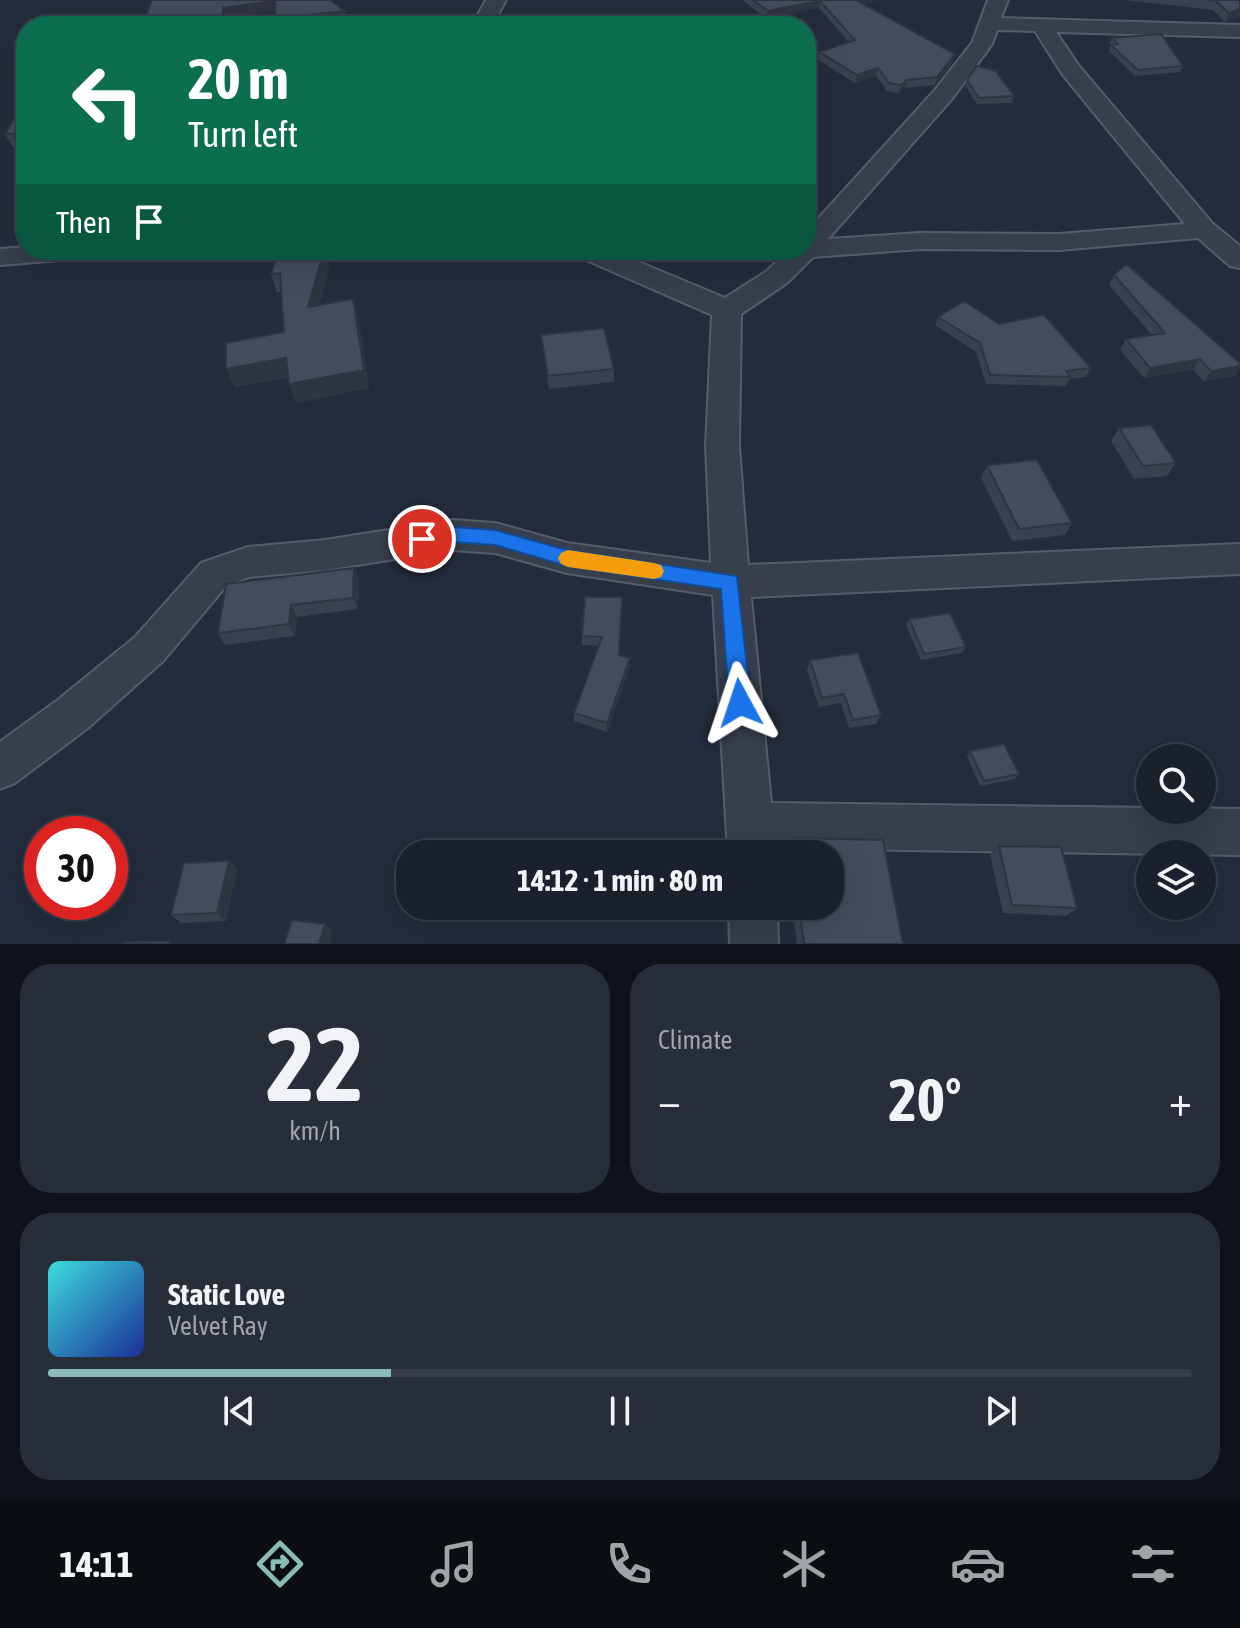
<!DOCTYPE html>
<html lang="en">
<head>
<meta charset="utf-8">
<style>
	:root { --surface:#1a212d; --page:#272e39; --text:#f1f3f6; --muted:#9fa3aa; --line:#383e49; --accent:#8bbbb9 }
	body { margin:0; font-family:"Asap Condensed",sans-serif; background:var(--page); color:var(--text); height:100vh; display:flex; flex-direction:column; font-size:30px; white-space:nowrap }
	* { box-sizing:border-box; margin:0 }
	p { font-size:26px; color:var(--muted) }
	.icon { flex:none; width:44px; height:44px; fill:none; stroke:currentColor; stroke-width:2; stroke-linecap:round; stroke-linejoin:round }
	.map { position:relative; height:944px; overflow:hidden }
	.details { display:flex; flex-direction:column; gap:20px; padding:20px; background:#0e1219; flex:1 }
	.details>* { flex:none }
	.guide { position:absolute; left:16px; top:16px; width:800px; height:244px; border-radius:32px; box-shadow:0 8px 32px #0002,0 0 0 2px var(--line); background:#0b6e4f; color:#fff; overflow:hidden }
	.buttons { position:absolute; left:1136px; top:744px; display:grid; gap:16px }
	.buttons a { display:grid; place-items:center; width:80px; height:80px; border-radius:50%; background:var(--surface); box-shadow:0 8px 32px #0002,0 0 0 2px var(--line); font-size:40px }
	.speed { position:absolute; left:24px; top:816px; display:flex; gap:16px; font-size:40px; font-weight:700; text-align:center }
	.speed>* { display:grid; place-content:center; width:104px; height:104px; border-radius:50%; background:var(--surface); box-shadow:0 8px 32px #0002,0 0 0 2px var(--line); line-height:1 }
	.speed .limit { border:12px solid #d22; background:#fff; color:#111 }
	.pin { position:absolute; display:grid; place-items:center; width:68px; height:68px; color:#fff; margin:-34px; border:4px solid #fff; border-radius:50%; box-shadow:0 2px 8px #0007 }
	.me { position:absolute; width:88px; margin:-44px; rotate:355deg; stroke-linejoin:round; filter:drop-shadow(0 0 6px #0008) }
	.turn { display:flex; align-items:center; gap:28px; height:168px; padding:0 40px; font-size:36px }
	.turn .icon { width:104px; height:104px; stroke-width:2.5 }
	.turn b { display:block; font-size:56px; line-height:68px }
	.then { display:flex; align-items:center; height:76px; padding:0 40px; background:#0003; gap:16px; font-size:30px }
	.big { font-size:60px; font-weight:700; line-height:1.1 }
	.details .card { flex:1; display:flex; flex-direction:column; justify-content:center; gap:12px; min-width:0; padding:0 28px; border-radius:32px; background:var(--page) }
	.details .dial { align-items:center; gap:0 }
	.dial b { font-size:104px; line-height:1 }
	.song { display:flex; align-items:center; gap:24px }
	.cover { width:96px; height:96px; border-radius:12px; background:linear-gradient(135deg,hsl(180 70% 55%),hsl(230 70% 35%)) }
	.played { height:8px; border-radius:4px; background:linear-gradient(90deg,var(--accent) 30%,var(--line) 30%) }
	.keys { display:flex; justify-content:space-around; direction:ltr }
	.heat { display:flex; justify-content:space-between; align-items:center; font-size:44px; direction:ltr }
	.details .tiles { flex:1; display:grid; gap:20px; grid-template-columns:1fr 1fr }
	.card:last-child { grid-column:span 2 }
	.trip { position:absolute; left:396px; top:840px; width:448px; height:80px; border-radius:32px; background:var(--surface); box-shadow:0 8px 32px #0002,0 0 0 2px var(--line); font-weight:700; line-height:80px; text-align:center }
	.tab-bar { display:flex; height:128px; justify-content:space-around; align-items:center; background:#0a0d12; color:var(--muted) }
	.tab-bar .icon { width:56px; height:56px }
	.tab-bar .active { color:var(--accent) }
	.tab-bar b { font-size:36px; color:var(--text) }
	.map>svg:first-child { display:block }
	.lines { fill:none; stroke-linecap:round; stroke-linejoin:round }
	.minor-casing { stroke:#555c6a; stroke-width:4 }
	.minor { fill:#373e4c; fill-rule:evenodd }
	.wall { fill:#3a4050 }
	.shaded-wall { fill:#2f3441 }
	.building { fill:#434b5d; stroke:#2f3441; stroke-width:2 }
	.route { fill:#1a73e8; stroke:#114b97; stroke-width:2 }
	.slow { fill:#f59e0b }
</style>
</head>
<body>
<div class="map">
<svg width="1240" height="944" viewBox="0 0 1240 944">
	<rect width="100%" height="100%" fill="#232c3c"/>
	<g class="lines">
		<g class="minor-casing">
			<path id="minor" d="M486,0h20l-14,26h-20z
				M988,0h20l-7,18 239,7v12l-184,-5 23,34 134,158 27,22v22l-10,-2 -32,-28 -139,12 -139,-1 -107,8 -26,26 -46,31 -2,132 9,119 492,-21v30l-489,23 20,206 469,6v46l-466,-7v6h-46l-15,-259 -146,-22 -72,-20 -43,-3 -127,20 -76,7 -22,8 -64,76 -74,66 -74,56 -15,6v-47l59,-43 76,-62 66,-74 47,-16 77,-7 127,-20 43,3 72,20 144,20 -5,-117 6,-131 -135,-59 -4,-6h37l115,48 42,-27 21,-21h18v-18l129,-142 37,-47zM997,30l38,1 28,44 122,149 -126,10 -139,-1 -92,6 123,-139 41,-56z
				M26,247v3h73l-4,6 -10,2 -85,7v-16z
				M729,906h48l1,38h-48z"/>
		</g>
		<use href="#minor" class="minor"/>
	</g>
	<path class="wall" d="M742,0h135l-14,4 90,58 -18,23 -30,3 -6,5 -12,-2 -11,-15 -21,7 -37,-23 1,-8 30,-10 -30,-34 -52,11z
		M1124,0h116v16l-15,6 -12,-12z
		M1112,38l71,28 -3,6 -45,4 -26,-25 2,-5 -2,-2z
		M967,80l47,16 -2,7 -35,1 -12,-18z
		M26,104v42l-13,1 -8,-13z
		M330,266l-11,39 34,-6 5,18 11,71 -73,15 -8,-25 -53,9 49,-55 -3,-40h-4l-6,-18z
		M1114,275l121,101 -31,5 -11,-11 -49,8 -24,-28 6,-11 26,-4 -43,-50z
		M938,317l61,7 92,44 -5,9 -16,2 -4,7 -80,-2 -10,-32 -41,-27z
		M541,335l73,34v13l-65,7z
		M1119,428l57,35 -9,13 -33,3 -23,-38z
		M987,465l85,58 -7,12 -53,6 -31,-63z
		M354,568l5,12 -1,29 -61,8 -2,19 -70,9 -7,-12z
		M585,597l34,58 11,3v9l-23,65 -33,-11v-8l25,-67 -17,-1v-9z
		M909,619l57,28 -4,6 -41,7 -15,-35z
		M810,660l71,55 -5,9 -27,4 -8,-25 -22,4 -12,-37z
		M970,751l49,23 -4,5 -35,7 -13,-30z
		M791,838l92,2 20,104h-106l-5,-38h38v-52h-44l-1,-3z
		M999,846l78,62 -11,8 -63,-3 -13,-59z
		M229,861l8,8 -11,52 -45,2 -10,-8z"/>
	<path class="shaded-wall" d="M853,0h24l-25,6z
		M275,1l3,9 -52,8 -1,8h-3l1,-18z
		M820,1l-1,7 -52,11 1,-8z
		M1240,9v7l-15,6 4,-9z
		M345,11l2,10 -37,5 -1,-11z
		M955,54l-2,8 -18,23 2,-8z
		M878,68l-2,8 -21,7 2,-8z
		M907,80l-2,8 -6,5 2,-8z
		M324,250h1l5,16 -16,59 -6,-18z
		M353,299l5,18 11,71 -73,15 -7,-19z
		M286,358l7,19 -58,10 -9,-18z
		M1200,359l-7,11 -49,8 6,-10z
		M1240,366v3l-5,7 -31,5 7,-10z
		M354,568l5,12 -1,29 -5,-11z
		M291,605l6,12 -2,19 -6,-12z
		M630,658v9l-23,65v-9z
		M229,861l8,8 -11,52 -9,-8z
		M325,924l7,7 -3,13h-10z"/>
	<path class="building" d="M152,0h178l15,11 -36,4 1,11h-34l-1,-25 -52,7 -1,18h-80z
		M753,0h103l99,54 -18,23 -30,3 -6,5 -12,-2 -11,-15 -21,7 -38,-23 36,-12 -35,-39 -52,10z
		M1208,0h32v9l-11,4 -12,-11z
		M1161,34l22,32 -45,4 -27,-25 7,-1 -6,-6z
		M977,66l19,5 18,25 -35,2 -12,-18z
		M23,104h3v29l-21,1z
		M806,147h3l-3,19z
		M279,250h45l-16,57 45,-8 11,71 -75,14 -3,-26 -60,11v-26l58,-11 -4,-59 -9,1z
		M1126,264l114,99v3l-29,5 -11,-12 -50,9 -24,-29 39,-6 -51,-58z
		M964,301l35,23 45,-9 47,53 -25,3 4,6 -80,-2 -10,-32 -42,-26z
		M604,328l10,41 -66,7 -7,-41z
		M1151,425l25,38 -33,3 -24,-38z
		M1037,460l35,63 -53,6 -32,-64z
		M354,568l-1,30 -62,7 -2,19 -71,9 8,-49z
		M585,597h37l-3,58 11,3 -23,65 -33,-10 28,-76 -20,-1z
		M950,613l16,34 -42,7 -15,-35z
		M858,653l23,62 -28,5 -9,-26 -22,4 -12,-38z
		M1004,744l15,30 -35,7 -14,-30z
		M791,838l92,2 20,104h-99l-5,-38h31v-52h-37z
		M999,846l62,1 16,61 -65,-3z
		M229,861l-12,52 -46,2 13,-52z
		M292,920l33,4 -6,20h-35z
		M169,941v3h-47l1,-2z"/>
	<path class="route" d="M452,527l43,3 72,20 170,26 14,127 -3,8 -8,3 -8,-3 -3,-8 -8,-114 -154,-23 -72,-21 -43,-3 -30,5 -6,-2 -3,-6 3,-5z"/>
	<path class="slow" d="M568,550l86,13 7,2 3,6 -3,6 -7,2 -86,-12 -7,-3 -3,-6 3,-5z"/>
</svg>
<div class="buttons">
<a><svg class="icon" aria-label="search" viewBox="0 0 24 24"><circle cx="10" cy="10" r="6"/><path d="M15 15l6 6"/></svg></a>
<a><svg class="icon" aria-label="layers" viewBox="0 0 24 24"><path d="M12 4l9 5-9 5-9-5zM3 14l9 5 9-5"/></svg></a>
</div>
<div class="speed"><div class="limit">30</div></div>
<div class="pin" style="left:422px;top:539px;background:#d93025"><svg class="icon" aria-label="arrive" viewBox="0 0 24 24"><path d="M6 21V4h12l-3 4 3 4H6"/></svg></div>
<svg class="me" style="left:740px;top:703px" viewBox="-20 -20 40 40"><path d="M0-17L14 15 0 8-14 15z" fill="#1a73e8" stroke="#fff" stroke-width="4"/></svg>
<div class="trip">14:12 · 1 min · 80 m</div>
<div class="guide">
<div class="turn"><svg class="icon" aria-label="left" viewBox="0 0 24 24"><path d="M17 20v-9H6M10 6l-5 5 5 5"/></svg><div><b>20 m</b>Turn left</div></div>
<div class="then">Then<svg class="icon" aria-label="arrive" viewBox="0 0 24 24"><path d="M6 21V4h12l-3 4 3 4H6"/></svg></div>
</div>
</div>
<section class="details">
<div class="tiles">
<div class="card dial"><b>22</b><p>km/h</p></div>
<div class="card"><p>Climate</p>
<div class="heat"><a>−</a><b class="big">20°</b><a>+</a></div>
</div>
<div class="card">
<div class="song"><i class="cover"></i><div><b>Static Love</b><p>Velvet Ray</p></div></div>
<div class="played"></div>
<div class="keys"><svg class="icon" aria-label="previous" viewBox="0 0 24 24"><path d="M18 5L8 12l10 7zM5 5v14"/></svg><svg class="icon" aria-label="pause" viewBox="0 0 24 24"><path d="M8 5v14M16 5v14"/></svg><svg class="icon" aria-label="next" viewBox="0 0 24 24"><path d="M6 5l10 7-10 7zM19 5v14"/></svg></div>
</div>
</div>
</section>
<nav class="tab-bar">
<b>14:11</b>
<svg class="icon active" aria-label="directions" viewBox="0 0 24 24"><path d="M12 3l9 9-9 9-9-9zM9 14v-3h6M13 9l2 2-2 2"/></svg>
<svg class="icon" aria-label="music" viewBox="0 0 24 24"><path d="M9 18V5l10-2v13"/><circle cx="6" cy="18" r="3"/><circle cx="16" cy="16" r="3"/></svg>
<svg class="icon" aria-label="phone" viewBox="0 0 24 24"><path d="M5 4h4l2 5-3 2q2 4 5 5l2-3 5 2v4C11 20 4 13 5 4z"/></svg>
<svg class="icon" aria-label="climate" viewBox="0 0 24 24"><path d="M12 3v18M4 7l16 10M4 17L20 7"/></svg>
<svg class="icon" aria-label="car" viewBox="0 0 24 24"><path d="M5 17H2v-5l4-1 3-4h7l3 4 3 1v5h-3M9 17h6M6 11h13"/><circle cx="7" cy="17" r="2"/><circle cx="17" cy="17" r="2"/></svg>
<svg class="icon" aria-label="filters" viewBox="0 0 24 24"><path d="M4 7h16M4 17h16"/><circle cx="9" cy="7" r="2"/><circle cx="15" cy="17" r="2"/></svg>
</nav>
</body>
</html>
